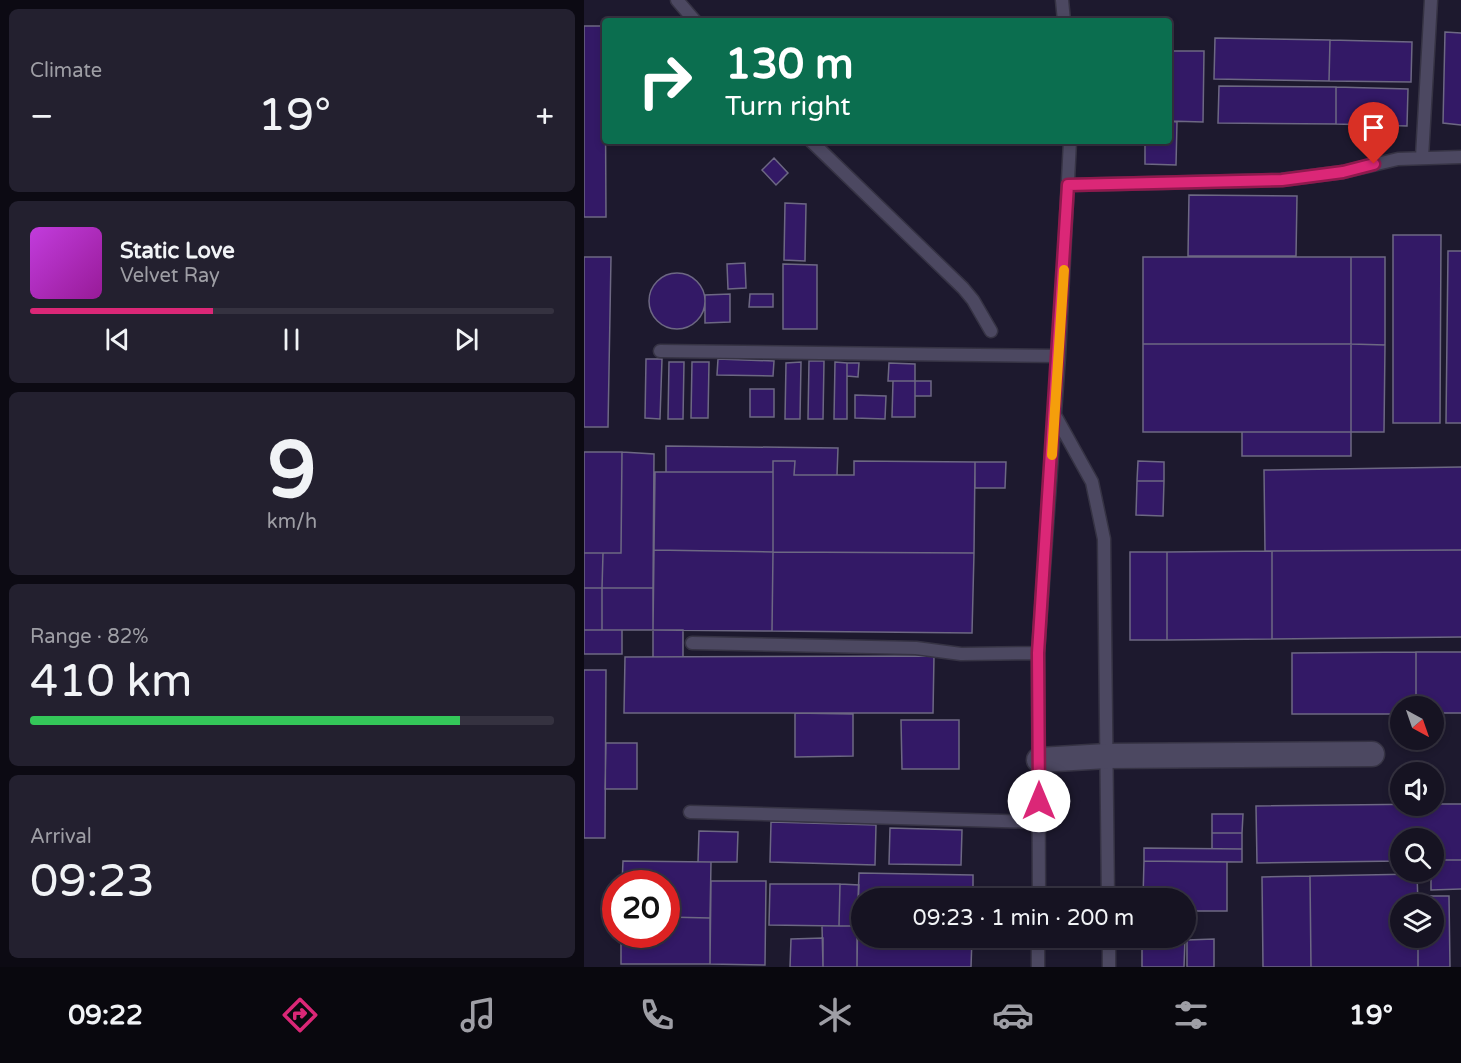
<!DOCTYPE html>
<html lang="en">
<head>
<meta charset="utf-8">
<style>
	:root { --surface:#161322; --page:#23202f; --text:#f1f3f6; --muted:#9e9ea5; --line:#353240; --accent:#db2777 }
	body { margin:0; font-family:"Varela Round",sans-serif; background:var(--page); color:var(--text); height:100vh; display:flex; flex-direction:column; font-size:22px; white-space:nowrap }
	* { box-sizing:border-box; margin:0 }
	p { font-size:20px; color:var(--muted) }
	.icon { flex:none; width:33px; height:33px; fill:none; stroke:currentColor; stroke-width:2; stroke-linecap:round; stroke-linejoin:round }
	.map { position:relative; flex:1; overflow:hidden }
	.drawer { display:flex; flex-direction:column; gap:9px; padding:9px; background:#0c0a13; width:584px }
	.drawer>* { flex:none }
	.hud { position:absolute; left:18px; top:18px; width:570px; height:126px; border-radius:6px; box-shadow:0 3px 9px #0003,0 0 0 2px var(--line); background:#0b6e4f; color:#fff; overflow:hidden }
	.needle { width:39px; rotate:140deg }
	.buttons { position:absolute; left:806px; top:696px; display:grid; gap:12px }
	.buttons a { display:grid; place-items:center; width:54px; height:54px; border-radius:50%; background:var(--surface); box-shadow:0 3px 9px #0003,0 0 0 2px var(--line); font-size:30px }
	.speed { position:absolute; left:18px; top:870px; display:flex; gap:12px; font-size:30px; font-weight:700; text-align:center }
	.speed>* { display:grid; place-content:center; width:78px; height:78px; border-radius:50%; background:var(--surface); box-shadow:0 3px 9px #0003,0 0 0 2px var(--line); line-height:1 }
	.speed .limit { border:9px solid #d22; background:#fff; color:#111 }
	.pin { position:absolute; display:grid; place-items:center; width:51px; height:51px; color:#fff; margin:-62px -26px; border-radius:50% 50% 50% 0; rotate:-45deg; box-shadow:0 0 6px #0007 }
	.pin .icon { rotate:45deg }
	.me { position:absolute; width:66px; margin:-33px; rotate:0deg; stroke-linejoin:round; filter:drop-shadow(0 0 4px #0008) }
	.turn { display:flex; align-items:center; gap:21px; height:126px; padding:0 24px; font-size:27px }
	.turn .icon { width:78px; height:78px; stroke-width:2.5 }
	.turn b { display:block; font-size:42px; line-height:51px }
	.big { font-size:45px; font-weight:600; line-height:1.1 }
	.drawer .card { flex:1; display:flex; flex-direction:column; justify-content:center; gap:9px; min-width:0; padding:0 21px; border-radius:9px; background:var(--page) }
	.drawer .dial { align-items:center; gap:0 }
	.dial b { font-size:78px; line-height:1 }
	.song { display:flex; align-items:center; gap:18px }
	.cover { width:72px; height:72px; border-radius:9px; background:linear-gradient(135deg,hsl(290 70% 55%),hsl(300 70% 35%)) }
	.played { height:6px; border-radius:3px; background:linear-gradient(90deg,var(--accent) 35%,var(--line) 35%) }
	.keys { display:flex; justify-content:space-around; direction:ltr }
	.heat { display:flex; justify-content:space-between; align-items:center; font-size:33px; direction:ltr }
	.charge { height:9px; border-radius:4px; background:linear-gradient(90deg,#34c759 82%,var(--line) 0) }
	.trip { position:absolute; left:267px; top:888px; width:345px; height:60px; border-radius:30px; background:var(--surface); box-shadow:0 3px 9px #0003,0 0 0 2px var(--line); font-weight:600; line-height:60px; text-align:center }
	.dock { display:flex; height:96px; justify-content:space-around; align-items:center; background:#09080e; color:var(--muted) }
	.dock .icon { width:42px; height:42px }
	.dock .selected { color:var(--accent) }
	.dock b { font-size:27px; color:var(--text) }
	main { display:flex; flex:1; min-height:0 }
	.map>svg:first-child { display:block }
	.building { fill:#331966; stroke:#6d6883; stroke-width:1.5 }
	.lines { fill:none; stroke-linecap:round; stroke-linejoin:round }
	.lane-casing { stroke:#363344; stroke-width:15 }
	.street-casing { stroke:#363344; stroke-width:27 }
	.lane { stroke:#4c4861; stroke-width:12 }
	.street { stroke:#4c4861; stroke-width:24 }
	.route-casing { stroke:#8e194d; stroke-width:15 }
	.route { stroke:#db2777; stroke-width:10 }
	.slow { stroke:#f59e0b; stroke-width:10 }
</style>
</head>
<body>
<main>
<section class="drawer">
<div class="card"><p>Climate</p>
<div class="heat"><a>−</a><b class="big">19°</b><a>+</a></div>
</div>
<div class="card">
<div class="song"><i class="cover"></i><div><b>Static Love</b><p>Velvet Ray</p></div></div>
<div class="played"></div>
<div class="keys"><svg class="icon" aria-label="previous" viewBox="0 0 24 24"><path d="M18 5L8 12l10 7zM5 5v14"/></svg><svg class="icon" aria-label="pause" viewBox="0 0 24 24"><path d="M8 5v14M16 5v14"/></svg><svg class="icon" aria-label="next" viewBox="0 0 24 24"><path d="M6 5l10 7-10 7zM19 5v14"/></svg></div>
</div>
<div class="card dial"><b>9</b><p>km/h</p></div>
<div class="card"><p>Range · 82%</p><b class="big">410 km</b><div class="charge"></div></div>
<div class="card"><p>Arrival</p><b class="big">09:23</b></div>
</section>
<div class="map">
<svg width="878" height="967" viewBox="0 0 878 967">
	<rect width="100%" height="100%" fill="#1d192e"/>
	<path class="building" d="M0,26h21l1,191h-22z
		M861,32l17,1v92l-19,-2z
		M631,38l115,2 -1,41 -115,-2z
		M746,40l82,2 -1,40 -82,-1z
		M585,51h35l-1,71 -34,-1z
		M635,86l117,1v37l-118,-1z
		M752,87l72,2 -1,37 -71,-2z
		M585,121l8,1 -1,43 -31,-1v-23h24z
		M190,158l14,15 -12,12 -14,-15z
		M605,195l108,1 -1,60h-108z
		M201,203l21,1 -1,57 -21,-1z
		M809,235h48l-1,188h-47z
		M864,251h14v172h-16z
		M0,257h27l-3,170h-24z
		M559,257h208v87h-208z
		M767,257h34v88l-34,-1z
		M161,263l1,25 -18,1 -1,-25z
		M199,264l34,1v64h-34z
		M65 301a28 28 0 1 1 56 0a28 28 0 1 1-56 0Z
		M146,294v28l-25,1v-28z
		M166,294h23v13h-24z
		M559,344h208v88h-208z
		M767,344l34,1 -1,87h-33z
		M62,359h16l-2,60 -15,-1z
		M134,359l56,2 -1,15 -56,-1z
		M225,361h15l-1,58h-15z
		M85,362h15l-1,57h-15z
		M108,362h17l-1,56h-17z
		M217,362l-1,57h-15l1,-56z
		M251,362l12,1v56h-13z
		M263,363h12l-1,14 -11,-1z
		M305,363l26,1v17h-27z
		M309,381h22v36h-23z
		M331,381h16v15h-16z
		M166,389h24v28h-24z
		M271,395l31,1 -1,23 -30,-1z
		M658,432h109v24h-109z
		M82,446l172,2 -1,27h-43l1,-14h-22v11h-107z
		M0,452h38l-1,101h-37z
		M38,452l32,2 -1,134h-51l1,-35h18z
		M189,461h22l-1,14h60v-14l121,1 -1,91 -201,-1z
		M554,461l26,1v19h-27z
		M391,462h31l-1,26h-30z
		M878,467v83l-197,1 -1,-81z
		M71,472h118v80l-119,-2z
		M553,481h27l-1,35 -27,-1z
		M70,550l119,2 -1,79 -119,-1z
		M878,550v87l-190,2v-88z
		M688,551v88l-105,1v-88z
		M189,552l201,1 -2,80 -200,-2z
		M546,552h37v88h-37z
		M0,553h19l-1,35h-18z
		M0,588h18v42h-18z
		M18,588h51v42h-51z
		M0,630h38v24h-38z
		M69,630h30v27h-30z
		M832,652h46v61h-29v-7h-17z
		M832,652v54h-16v8h-108v-61z
		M350,656l-1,57h-309l1,-56z
		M0,670h22l-1,168h-21z
		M211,713l58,1v42l-58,1z
		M317,720h58v49h-57z
		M22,743h31v46h-32z
		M849,804h29v56h-29v-22h-33v23l-143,2 -1,-57z
		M628,814h31l-1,19h-30z
		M187,822l105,3 -1,40 -105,-3z
		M306,828l72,2 -1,35 -72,-1z
		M115,831l39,1 -1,30h-39z
		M628,833h30v16h-30z
		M560,848l98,1v13l-98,-1z
		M849,860h29v29l-31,1v-18h2z
		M39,861l88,1 -1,56 -44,-1v-33h-44z
		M560,861l83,1v49h-41v-13h-43z
		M275,873l114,2v23h-111v3l-4,-1z
		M833,874l1,30h-18v34h18v29h-107l-1,-91z
		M726,876l1,91h-48l-1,-90z
		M127,881h55l-1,84 -55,-1z
		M186,884h70l-1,42 -70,-1z
		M256,884l19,1 -2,41h-18z
		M833,896h32l1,71h-32v-29h15v-34h-15z
		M274,900l4,1v37h110l-1,29h-114z
		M82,917l44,1v46h-89v-30h45z
		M238,926h35v41h-34z
		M239,938v29h-33l1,-28z
		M558,938h43l-1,29h-42z
		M630,939v28h-27v-27z"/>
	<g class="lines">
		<g class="lane-casing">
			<path id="lane" d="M93,0l18,21
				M478,0l2,21
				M227,141l152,147 10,12 18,31
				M838,157l9,-157
				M485,185l212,-5 62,-8 55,-13 64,-2
				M76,351l399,5
				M472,417l36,65 12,57 4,359
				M108,643l224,5 45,6 77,-1
				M106,812l349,10
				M455,898l-1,-245 21,-297 11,-215
				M525,938v29
				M454,967v-29"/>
		</g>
		<g class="street-casing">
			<path id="street" d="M455,760l68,-4 265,-2"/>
		</g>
		<use href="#lane" class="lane"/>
		<use href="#street" class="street"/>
	</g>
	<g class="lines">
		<g class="route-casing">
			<path id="route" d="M455,801l-1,-148 30,-468 214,-5 61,-8 31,-8"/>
		</g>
		<use href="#route" class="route"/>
		<path class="slow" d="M468,455l12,-185"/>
	</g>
</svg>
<div class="buttons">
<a><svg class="needle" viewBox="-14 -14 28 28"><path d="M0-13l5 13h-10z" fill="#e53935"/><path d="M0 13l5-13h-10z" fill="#9e9ea5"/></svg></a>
<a><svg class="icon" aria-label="sound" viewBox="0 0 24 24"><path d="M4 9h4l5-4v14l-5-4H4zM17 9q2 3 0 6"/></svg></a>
<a><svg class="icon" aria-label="search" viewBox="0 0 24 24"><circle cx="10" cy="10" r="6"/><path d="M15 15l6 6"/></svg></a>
<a><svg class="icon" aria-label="layers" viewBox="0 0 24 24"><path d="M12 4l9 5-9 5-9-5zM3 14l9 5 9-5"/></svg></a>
</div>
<div class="speed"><div class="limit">20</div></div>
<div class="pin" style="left:790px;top:164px;background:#d93025"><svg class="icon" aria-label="arrive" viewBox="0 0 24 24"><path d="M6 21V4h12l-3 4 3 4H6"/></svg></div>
<svg class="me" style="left:455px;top:801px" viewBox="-20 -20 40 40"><circle r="19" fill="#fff"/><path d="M0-13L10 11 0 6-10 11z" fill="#db2777"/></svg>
<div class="trip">09:23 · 1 min · 200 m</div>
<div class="hud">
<div class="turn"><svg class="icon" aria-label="right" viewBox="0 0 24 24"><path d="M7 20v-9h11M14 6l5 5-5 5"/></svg><div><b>130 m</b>Turn right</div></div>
</div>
</div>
</main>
<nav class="dock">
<b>09:22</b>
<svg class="icon selected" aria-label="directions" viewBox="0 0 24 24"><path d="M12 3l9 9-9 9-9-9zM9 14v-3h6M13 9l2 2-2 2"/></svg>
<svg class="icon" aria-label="music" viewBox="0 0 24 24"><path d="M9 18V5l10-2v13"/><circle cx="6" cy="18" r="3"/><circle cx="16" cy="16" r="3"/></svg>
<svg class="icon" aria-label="phone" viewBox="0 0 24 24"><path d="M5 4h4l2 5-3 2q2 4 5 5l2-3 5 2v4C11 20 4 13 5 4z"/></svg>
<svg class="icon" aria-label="climate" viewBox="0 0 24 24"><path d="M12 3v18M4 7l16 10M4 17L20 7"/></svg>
<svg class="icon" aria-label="car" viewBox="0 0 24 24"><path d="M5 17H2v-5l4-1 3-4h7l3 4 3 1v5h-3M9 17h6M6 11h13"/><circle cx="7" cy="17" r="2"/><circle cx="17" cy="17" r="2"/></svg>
<svg class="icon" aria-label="filters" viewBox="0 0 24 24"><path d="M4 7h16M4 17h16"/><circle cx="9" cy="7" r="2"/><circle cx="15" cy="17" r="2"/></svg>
<b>19°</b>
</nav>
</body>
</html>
